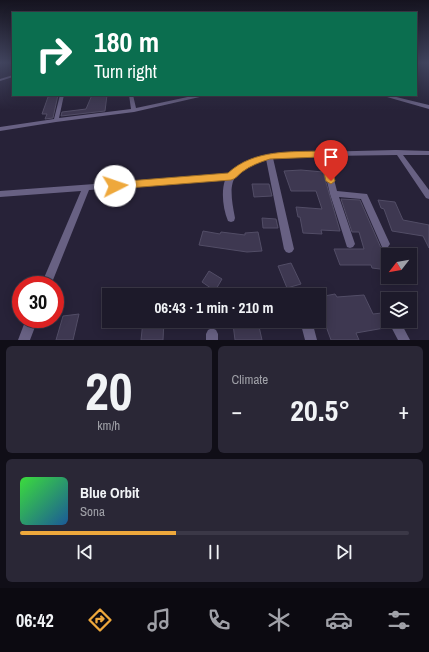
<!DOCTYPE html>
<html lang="en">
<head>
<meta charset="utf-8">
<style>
	:root { --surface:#1d1a2a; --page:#2a2736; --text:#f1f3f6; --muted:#a0a1a8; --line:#3b3847; --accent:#eea83c }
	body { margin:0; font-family:"Archivo Narrow",sans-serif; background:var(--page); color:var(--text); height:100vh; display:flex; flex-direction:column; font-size:15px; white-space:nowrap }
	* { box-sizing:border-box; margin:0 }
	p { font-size:13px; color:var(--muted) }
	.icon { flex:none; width:22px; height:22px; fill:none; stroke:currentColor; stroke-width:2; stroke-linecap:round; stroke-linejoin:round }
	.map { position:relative; height:340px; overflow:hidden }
	.details { display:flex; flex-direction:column; gap:6px; padding:6px; background:#100e17; flex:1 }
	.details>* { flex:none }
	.hud { position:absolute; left:12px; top:12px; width:405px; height:84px; border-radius:0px; box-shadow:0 2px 10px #0003,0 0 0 1px var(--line); background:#0b6e4f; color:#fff; overflow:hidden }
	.needle { width:26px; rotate:239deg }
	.tools { position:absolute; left:381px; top:248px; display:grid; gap:8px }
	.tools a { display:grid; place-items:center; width:36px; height:36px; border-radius:0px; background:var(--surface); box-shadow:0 2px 10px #0003,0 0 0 1px var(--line); font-size:20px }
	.speed { position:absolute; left:12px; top:276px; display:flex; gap:8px; font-size:20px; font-weight:700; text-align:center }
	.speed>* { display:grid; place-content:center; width:52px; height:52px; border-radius:50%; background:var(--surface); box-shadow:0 2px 10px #0003,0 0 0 1px var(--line); line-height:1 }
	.speed .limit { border:6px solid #d22; background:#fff; color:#111 }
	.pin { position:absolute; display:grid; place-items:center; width:34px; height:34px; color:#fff; margin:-41px -17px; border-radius:50% 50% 50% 0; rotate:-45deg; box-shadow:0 0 4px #0007 }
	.pin .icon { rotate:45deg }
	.me { position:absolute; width:44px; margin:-22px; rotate:86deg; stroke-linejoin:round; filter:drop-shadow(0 0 3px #0008) }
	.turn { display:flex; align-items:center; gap:14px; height:84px; padding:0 16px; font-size:18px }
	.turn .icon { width:52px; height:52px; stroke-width:2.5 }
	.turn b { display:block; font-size:28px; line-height:34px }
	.big { font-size:30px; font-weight:800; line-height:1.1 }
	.details .card { flex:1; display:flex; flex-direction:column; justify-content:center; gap:6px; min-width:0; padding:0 14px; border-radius:6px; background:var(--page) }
	.details .dial { align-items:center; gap:0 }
	.dial b { font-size:52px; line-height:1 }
	.song { display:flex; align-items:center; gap:12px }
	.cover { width:48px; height:48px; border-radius:6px; background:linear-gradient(135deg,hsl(120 70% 55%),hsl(210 70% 35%)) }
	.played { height:4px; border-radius:2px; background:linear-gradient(90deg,var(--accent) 40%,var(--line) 40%) }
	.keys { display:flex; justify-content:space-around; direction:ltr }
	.heat { display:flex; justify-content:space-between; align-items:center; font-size:22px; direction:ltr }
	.details .tiles { flex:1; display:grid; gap:6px; grid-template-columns:1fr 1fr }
	.card:last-child { grid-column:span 2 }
	.trip { position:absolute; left:102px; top:288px; width:224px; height:40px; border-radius:0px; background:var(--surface); box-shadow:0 2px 10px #0003,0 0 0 1px var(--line); font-weight:800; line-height:40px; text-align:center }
	.tabs { display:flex; height:64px; justify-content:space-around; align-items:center; background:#0c0a11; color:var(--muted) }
	.tabs .icon { width:28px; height:28px }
	.tabs .active { color:var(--accent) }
	.tabs b { font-size:18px; color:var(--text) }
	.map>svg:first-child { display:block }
	.building { fill:#3e3851; stroke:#524d66 }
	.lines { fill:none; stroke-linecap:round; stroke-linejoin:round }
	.minor { fill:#686183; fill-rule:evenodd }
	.route { fill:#eea83c; stroke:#9b6d27 }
</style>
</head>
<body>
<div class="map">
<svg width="429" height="340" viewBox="0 0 429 340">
	<rect width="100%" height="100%" fill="#272238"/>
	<path class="building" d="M58,95l-5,23 -8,1 2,-5h-5l6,-17z
		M92,95h15l-2,16 -44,5 1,-4 24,-3z
		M301,170l22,2 17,59 -19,-1 1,4 -19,-1 -3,-16h-2l-2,-10 26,2 -6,-18h-25l-7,-20z
		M252,184h17l3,12 -18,1z
		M341,199l19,1 21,48 5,1 2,6v15l-16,-2 -1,-3h-31l-6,-16h30l-5,-17h-7z
		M378,200l17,2 8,18 26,5v23l-6,-12 -31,-5 -8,-22 -3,-1z
		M262,218l14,1 2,9h-15z
		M203,231l17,3 1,-2 24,3v-2l13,-1 4,19 -15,1 -48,-7z
		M291,263l10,21 -14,4 -9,-22z
		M209,271l13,8 -7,12 -13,-9z
		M185,288v7h-25v-4z
		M335,294l2,3 27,-2 9,19 9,-1 8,14 -34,6 3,7h-28l-8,-22 -4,-7v-14z
		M79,314l-6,26h-17l7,-24z
		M143,321h21l-1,19h-22z
		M258,322l4,18h-27l-2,-16z"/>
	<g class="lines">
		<path class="minor" d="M13,75v2l-13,4v-2z
			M60,95h4l-5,23 72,-9 -2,-14h4l3,13 61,-13h9l-2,1 -70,16 -78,10 -56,9v-4l54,-8z
			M380,95h8l41,10v4z
			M396,150l33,1v4h-26l26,35v9l-3,-1 -29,-43 -69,1 9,35 30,3 23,50 -2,3 -3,1 -3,-1 -21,-48 -22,-2 16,47 -2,3 -3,1 -3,-1 -17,-53 -9,-38 -48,2 21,91 -2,3 -3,1 -3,-1 -2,-3 -18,-90c-37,11 -38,24 -31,59l-1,3 -3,1 -3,-1c-5,-12 -7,-29 -3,-41l-136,10 -38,95h-10l40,-94 -81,6v-6l229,-17c10,-13 30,-19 47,-21z
			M385,299l3,1v15l-4,-1 -4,-10 1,-4z
			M26,319h12l-8,21h-12z
			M300,321h12l5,19h-12z
			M388,321h12l10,19h-12z
			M212,328l4,2 2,4v6h-12v-6l2,-4z"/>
	</g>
	<linearGradient id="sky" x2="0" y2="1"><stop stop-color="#15131f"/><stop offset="0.57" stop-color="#41445e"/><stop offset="1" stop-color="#41445e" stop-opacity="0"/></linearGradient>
	<rect width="429" height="110" fill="url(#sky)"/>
	<path class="route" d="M324,151l4,3 7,27 -4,3 -5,-3 -6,-24 -50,2c-10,3 -20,7 -28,13 -4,3 -6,7 -11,8l-116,9 -3,-1 -2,-2 2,-3 3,-1 113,-9c26,-24 63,-21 96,-22z"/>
</svg>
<div class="tools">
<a><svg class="needle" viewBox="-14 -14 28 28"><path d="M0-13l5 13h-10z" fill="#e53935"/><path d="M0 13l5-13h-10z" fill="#a0a1a8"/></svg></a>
<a><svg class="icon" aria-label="layers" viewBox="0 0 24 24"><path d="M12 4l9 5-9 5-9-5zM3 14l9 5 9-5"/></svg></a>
</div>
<div class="speed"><div class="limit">30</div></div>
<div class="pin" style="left:331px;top:181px;background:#d93025"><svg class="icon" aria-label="arrive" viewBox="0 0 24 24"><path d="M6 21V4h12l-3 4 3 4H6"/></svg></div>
<svg class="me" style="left:115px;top:186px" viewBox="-20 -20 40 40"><circle r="19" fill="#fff"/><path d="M0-13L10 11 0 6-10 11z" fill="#eea83c"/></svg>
<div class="trip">06:43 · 1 min · 210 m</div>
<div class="hud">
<div class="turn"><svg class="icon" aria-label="right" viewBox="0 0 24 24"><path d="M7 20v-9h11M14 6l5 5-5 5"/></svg><div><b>180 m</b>Turn right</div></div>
</div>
</div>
<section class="details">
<div class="tiles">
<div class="card dial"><b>20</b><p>km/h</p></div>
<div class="card"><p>Climate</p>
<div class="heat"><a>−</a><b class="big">20.5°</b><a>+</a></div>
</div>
<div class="card">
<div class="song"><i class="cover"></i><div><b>Blue Orbit</b><p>Sona</p></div></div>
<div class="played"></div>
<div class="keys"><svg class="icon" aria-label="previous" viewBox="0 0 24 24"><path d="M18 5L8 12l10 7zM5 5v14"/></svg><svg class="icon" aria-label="pause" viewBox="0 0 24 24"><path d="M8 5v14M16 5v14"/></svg><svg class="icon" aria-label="next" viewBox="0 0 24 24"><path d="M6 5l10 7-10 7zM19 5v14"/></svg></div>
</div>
</div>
</section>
<nav class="tabs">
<b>06:42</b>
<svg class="icon active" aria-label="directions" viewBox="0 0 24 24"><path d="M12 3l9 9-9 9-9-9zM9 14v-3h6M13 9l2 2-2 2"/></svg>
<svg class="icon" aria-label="music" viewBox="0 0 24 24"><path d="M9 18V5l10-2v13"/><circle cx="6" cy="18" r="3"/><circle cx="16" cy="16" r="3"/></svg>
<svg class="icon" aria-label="phone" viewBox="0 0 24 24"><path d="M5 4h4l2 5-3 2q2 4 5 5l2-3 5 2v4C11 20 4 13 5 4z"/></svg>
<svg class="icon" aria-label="climate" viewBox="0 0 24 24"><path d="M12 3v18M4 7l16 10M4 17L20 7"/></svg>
<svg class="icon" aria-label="car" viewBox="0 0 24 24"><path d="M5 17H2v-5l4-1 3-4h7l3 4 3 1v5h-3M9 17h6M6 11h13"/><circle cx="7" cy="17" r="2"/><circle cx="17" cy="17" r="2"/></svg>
<svg class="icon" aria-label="filters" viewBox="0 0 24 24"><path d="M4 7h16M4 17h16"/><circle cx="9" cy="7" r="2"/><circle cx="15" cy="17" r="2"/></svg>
</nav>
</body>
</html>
